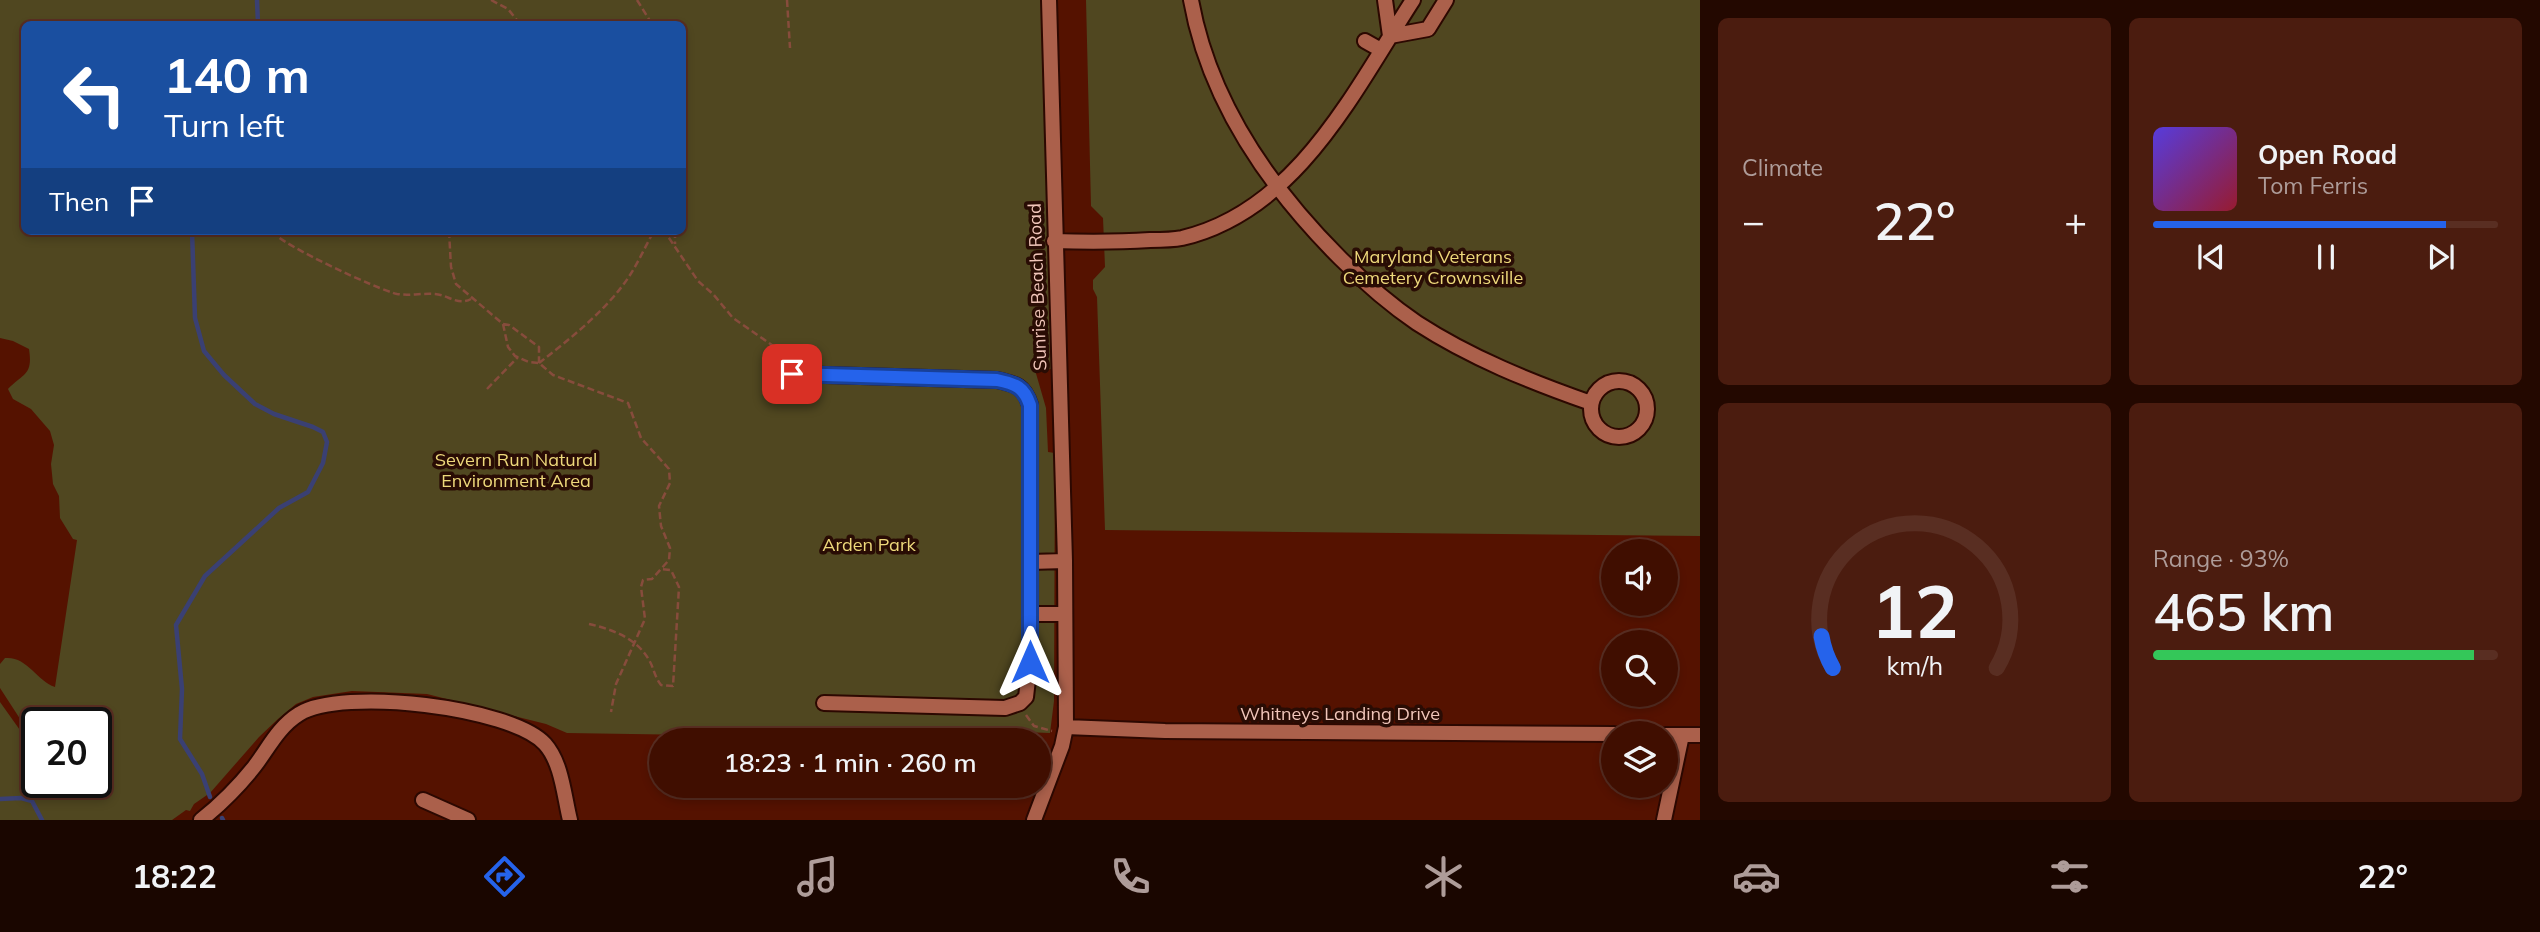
<!DOCTYPE html>
<html lang="en">
<head>
<meta charset="utf-8">
<style>
	:root { --surface:#400e00; --page:#4b1c0f; --text:#f1f3f6; --muted:#ae9c99; --line:#592e22; --accent:#2563eb }
	body { margin:0; font-family:Mulish,sans-serif; background:var(--page); color:var(--text); height:100vh; display:flex; flex-direction:column; font-size:26px; white-space:nowrap }
	* { box-sizing:border-box; margin:0 }
	p { font-size:23px; color:var(--muted) }
	.icon { flex:none; width:38px; height:38px; fill:none; stroke:currentColor; stroke-width:2; stroke-linecap:round; stroke-linejoin:round }
	.map { position:relative; flex:1; overflow:hidden }
	.panel { display:flex; flex-direction:column; gap:18px; padding:18px; background:#230800; width:840px }
	.panel>* { flex:none }
	.guide { position:absolute; left:21px; top:21px; width:665px; height:214px; border-radius:10px; box-shadow:0 4px 10px #0003,0 0 0 2px var(--line); background:#1a4fa0; color:#fff; overflow:hidden }
	.buttons { position:absolute; left:1601px; top:539px; display:grid; gap:14px }
	.buttons a { display:grid; place-items:center; width:77px; height:77px; border-radius:50%; background:var(--surface); box-shadow:0 4px 10px #0003,0 0 0 2px var(--line); font-size:35px }
	.speed { position:absolute; left:21px; top:707px; display:flex; gap:14px; font-size:35px; font-weight:700; text-align:center }
	.speed>* { display:grid; place-content:center; width:91px; height:91px; border-radius:50%; background:var(--surface); box-shadow:0 4px 10px #0003,0 0 0 2px var(--line); line-height:1 }
	.speed .limit { border:4px solid #111; border-radius:10px; background:#fff; color:#111 }
	.pin { position:absolute; display:grid; place-items:center; width:60px; height:60px; color:#fff; margin:-30px; border-radius:14px; box-shadow:0 4px 10px #0006 }
	.me { position:absolute; width:77px; margin:-38px; rotate:0deg; stroke-linejoin:round; filter:drop-shadow(0 0 5px #0008) }
	.turn { display:flex; align-items:center; gap:24px; height:147px; padding:0 28px; font-size:32px }
	.turn .icon { width:91px; height:91px; stroke-width:2.5 }
	.turn b { display:block; font-size:49px; line-height:60px }
	.then { display:flex; align-items:center; height:66px; padding:0 28px; background:#0003; gap:14px; font-size:26px }
	.big { font-size:52px; font-weight:600; line-height:1.1 }
	.panel .widget { flex:1; display:flex; flex-direction:column; justify-content:center; gap:10px; min-width:0; padding:0 24px; border-radius:10px; background:var(--page) }
	.panel .dial { align-items:center; gap:0 }
	.dial svg { height:182px; overflow:visible; fill:none; stroke:var(--line); stroke-width:7; stroke-linecap:round; text-anchor:middle }
	.dial text { fill:var(--text); stroke:none }
	.song { display:flex; align-items:center; gap:21px }
	.cover { width:84px; height:84px; border-radius:10px; background:linear-gradient(135deg,hsl(250 70% 55%),hsl(350 70% 35%)) }
	.played { height:7px; border-radius:4px; background:linear-gradient(90deg,var(--accent) 85%,var(--line) 85%) }
	.keys { display:flex; justify-content:space-around; direction:ltr }
	.heat { display:flex; justify-content:space-between; align-items:center; font-size:38px; direction:ltr }
	.charge { height:10px; border-radius:5px; background:linear-gradient(90deg,#34c759 93%,var(--line) 0) }
	.panel .tiles { flex:1; display:grid; gap:18px; grid-template-columns:repeat(2,1fr) }
	.trip { position:absolute; left:649px; top:728px; width:402px; height:70px; border-radius:35px; background:var(--surface); box-shadow:0 4px 10px #0003,0 0 0 2px var(--line); font-weight:600; line-height:70px; text-align:center }
	.menu { display:flex; height:112px; justify-content:space-around; align-items:center; background:#1a0600; color:var(--muted) }
	.menu .icon { width:49px; height:49px }
	.menu .active { color:var(--accent) }
	.menu b { font-size:32px; color:var(--text) }
	main { display:flex; flex:1; min-height:0 }
	.map>svg:first-child { display:block }
	.green { fill:#504720; fill-rule:evenodd }
	.lines { fill:none; stroke-linecap:round; stroke-linejoin:round }
	.stream { stroke:#3a4073; stroke-width:4.5 }
	.minor-casing { stroke:#2c0801; stroke-width:18 }
	.path { stroke:#874c3c; stroke-width:2.5; stroke-dasharray:7 3.5; stroke-linecap:butt }
	.minor { stroke:#ab604b; stroke-width:14 }
	.route-casing { stroke:#184099; stroke-width:18 }
	.route { stroke:#2563eb; stroke-width:12 }
	.labels { text-anchor:middle; dominant-baseline:central; stroke-width:7; stroke-linejoin:round; paint-order:stroke }
	.park-label { font-size:18px; fill:#eed97b; stroke:#290c04 }
	.street-label { font-size:18px; fill:#f1c6ba; stroke:#290c04 }
</style>
</head>
<body>
<main>
<div class="map">
<svg width="1700" height="820" viewBox="0 0 1700 820">
	<rect width="100%" height="100%" fill="#551200"/>
	<path class="green" d="M0,0h1044l9,369 -18,1 11,38 2,44 7,1 -1,248 -4,32 -140,-5 -1,5h-34v7l-109,-3v-3l-4,-1 -1,3 -194,-3 -21,-9 -119,-30 -75,-3 -39,6 -17,7 -18,15 -19,18 -49,56 -16,11 -4,7 -4,-1 -14,10h-172v-118l37,52v28h59v-59h-59v22l-37,-57v-24l5,-6c22,-2 31,22 50,29l22,-147 -4,-1 -13,-21 -1,-22 -6,-12 -2,-20 3,-19 -4,-14 -19,-22 -18,-10 -5,-10c16,-16 25,-14 21,-40l-16,-8 -13,-3zM24,24h658v207h-658z
		M1086,0h614v536l-595,-6 -8,-233 -4,-8v-9l12,-13 -2,-49 -12,-12z"/>
	<g class="lines">
		<path class="stream" d="M257,0l1,24
			M192,231l3,87 9,33 20,24 31,29 19,10 39,13 10,5 4,10 -4,21 -15,29 -29,16 -74,68 -29,49 6,64 -2,50 22,35 8,23
			M0,799l21,-1 11,3 10,19
			M222,818l1,2"/>
		<g class="minor-casing">
			<path id="minor" d="M1191,0c18,101 77,186 149,258 24,24 49,46 77,65 54,35 114,59 174,80
				M1385,0l5,36 38,-7 18,-29
				M1365,41l16,9
				M1054,241c32,1 64,1 96,-1 10,0 22,0 32,-2 115,-27 172,-147 231,-238
				M792,374l205,6c19,4 27,6 33,25v257l-4,35 -6,6 -15,5 -181,-5
				M1591 409a28 28 0 1 1 56 0a28 28 0 1 1-56 0Z
				M1030,562l35,-1
				M1030,614h34
				M1066,727l99,4 449,3
				M1666,735h34
				M423,800l45,20
				M201,820c20,-16 37,-33 53,-53 14,-18 24,-40 45,-53 43,-27 212,-7 246,30 17,19 19,52 25,76
				M1034,820l28,-74 4,-19 -1,-166 -16,-561
				M1664,820l18,-85"/>
		</g>
		<path class="path" d="M491,0l17,9 12,15
			M637,0l15,24
			M787,0l3,48
			M272,231c7,13 107,59 125,63 13,2 25,-1 38,0 13,1 23,12 36,5
			M449,231l2,36 5,17 47,40 6,1 30,22v16
			M675,231v13
			M651,236l6,-4 10,3 31,46 15,13 20,24 62,43
			M503,324l5,23 7,9 14,6 10,1 14,12 75,28 13,35 28,31 1,14 -11,23 2,20 9,22 -1,12 -17,19 -9,1 -2,7 4,32 -29,65 -5,28
			M539,363c31,-24 70,-55 91,-88 9,-14 16,-30 24,-44
			M487,389l31,-32
			M589,624c22,5 48,14 60,36 5,8 5,16 12,25l12,1 6,-99 -8,-17 -10,-1
			M1026,715l8,11 18,5"/>
		<use href="#minor" class="minor"/>
	</g>
	<g class="lines">
		<g class="route-casing">
			<path id="route" d="M792,374l205,6c19,4 27,7 33,25v257"/>
		</g>
		<use href="#route" class="route"/>
	</g>
	<g class="labels">
		<g class="park-label">
			<text x="1433" y="256">Maryland Veterans<tspan x="1433" dy="21">Cemetery Crownsville</tspan></text>
			<text x="516" y="459">Severn Run Natural<tspan x="516" dy="21">Environment Area</tspan></text>
			<text x="869" y="544">Arden Park</text>
		</g>
		<g class="street-label">
			<text transform="translate(1037 287) rotate(-92)">Sunrise Beach Road</text>
			<text x="1340" y="713">Whitneys Landing Drive</text>
		</g>
	</g>
</svg>
<div class="buttons">
<a><svg class="icon" aria-label="sound" viewBox="0 0 24 24"><path d="M4 9h4l5-4v14l-5-4H4zM17 9q2 3 0 6"/></svg></a>
<a><svg class="icon" aria-label="search" viewBox="0 0 24 24"><circle cx="10" cy="10" r="6"/><path d="M15 15l6 6"/></svg></a>
<a><svg class="icon" aria-label="layers" viewBox="0 0 24 24"><path d="M12 4l9 5-9 5-9-5zM3 14l9 5 9-5"/></svg></a>
</div>
<div class="speed"><div class="limit">20</div></div>
<div class="pin" style="left:792px;top:374px;background:#d93025"><svg class="icon" aria-label="arrive" viewBox="0 0 24 24"><path d="M6 21V4h12l-3 4 3 4H6"/></svg></div>
<svg class="me" style="left:1030px;top:662px" viewBox="-20 -20 40 40"><path d="M0-17L14 15 0 8-14 15z" fill="#2563eb" stroke="#fff" stroke-width="4"/></svg>
<div class="trip">18:23 · 1 min · 260 m</div>
<div class="guide">
<div class="turn"><svg class="icon" aria-label="left" viewBox="0 0 24 24"><path d="M17 20v-9H6M10 6l-5 5 5 5"/></svg><div><b>140 m</b>Turn left</div></div>
<div class="then">Then<svg class="icon" aria-label="arrive" viewBox="0 0 24 24"><path d="M6 21V4h12l-3 4 3 4H6"/></svg></div>
</div>
</div>
<section class="panel">
<div class="tiles">
<div class="widget"><p>Climate</p>
<div class="heat"><a>−</a><b class="big">22°</b><a>+</a></div>
</div>
<div class="widget">
<div class="song"><i class="cover"></i><div><b>Open Road</b><p>Tom Ferris</p></div></div>
<div class="played"></div>
<div class="keys"><svg class="icon" aria-label="previous" viewBox="0 0 24 24"><path d="M18 5L8 12l10 7zM5 5v14"/></svg><svg class="icon" aria-label="pause" viewBox="0 0 24 24"><path d="M8 5v14M16 5v14"/></svg><svg class="icon" aria-label="next" viewBox="0 0 24 24"><path d="M6 5l10 7-10 7zM19 5v14"/></svg></div>
</div>
<div class="widget dial"><svg viewBox="0 0 100 80">
<path d="M14 69A42 42 0 1 1 86 69"/>
<path d="M14 69A42 42 0 0 1 9 55" stroke="#2563eb"/>
<text x="50" y="56" font-size="32" font-weight="700">12</text>
<text x="50" y="72" font-size="11">km/h</text>
</svg></div>
<div class="widget"><p>Range · 93%</p><b class="big">465 km</b><div class="charge"></div></div>
</div>
</section>
</main>
<nav class="menu">
<b>18:22</b>
<svg class="icon active" aria-label="directions" viewBox="0 0 24 24"><path d="M12 3l9 9-9 9-9-9zM9 14v-3h6M13 9l2 2-2 2"/></svg>
<svg class="icon" aria-label="music" viewBox="0 0 24 24"><path d="M9 18V5l10-2v13"/><circle cx="6" cy="18" r="3"/><circle cx="16" cy="16" r="3"/></svg>
<svg class="icon" aria-label="phone" viewBox="0 0 24 24"><path d="M5 4h4l2 5-3 2q2 4 5 5l2-3 5 2v4C11 20 4 13 5 4z"/></svg>
<svg class="icon" aria-label="climate" viewBox="0 0 24 24"><path d="M12 3v18M4 7l16 10M4 17L20 7"/></svg>
<svg class="icon" aria-label="car" viewBox="0 0 24 24"><path d="M5 17H2v-5l4-1 3-4h7l3 4 3 1v5h-3M9 17h6M6 11h13"/><circle cx="7" cy="17" r="2"/><circle cx="17" cy="17" r="2"/></svg>
<svg class="icon" aria-label="filters" viewBox="0 0 24 24"><path d="M4 7h16M4 17h16"/><circle cx="9" cy="7" r="2"/><circle cx="15" cy="17" r="2"/></svg>
<b>22°</b>
</nav>
</body>
</html>
